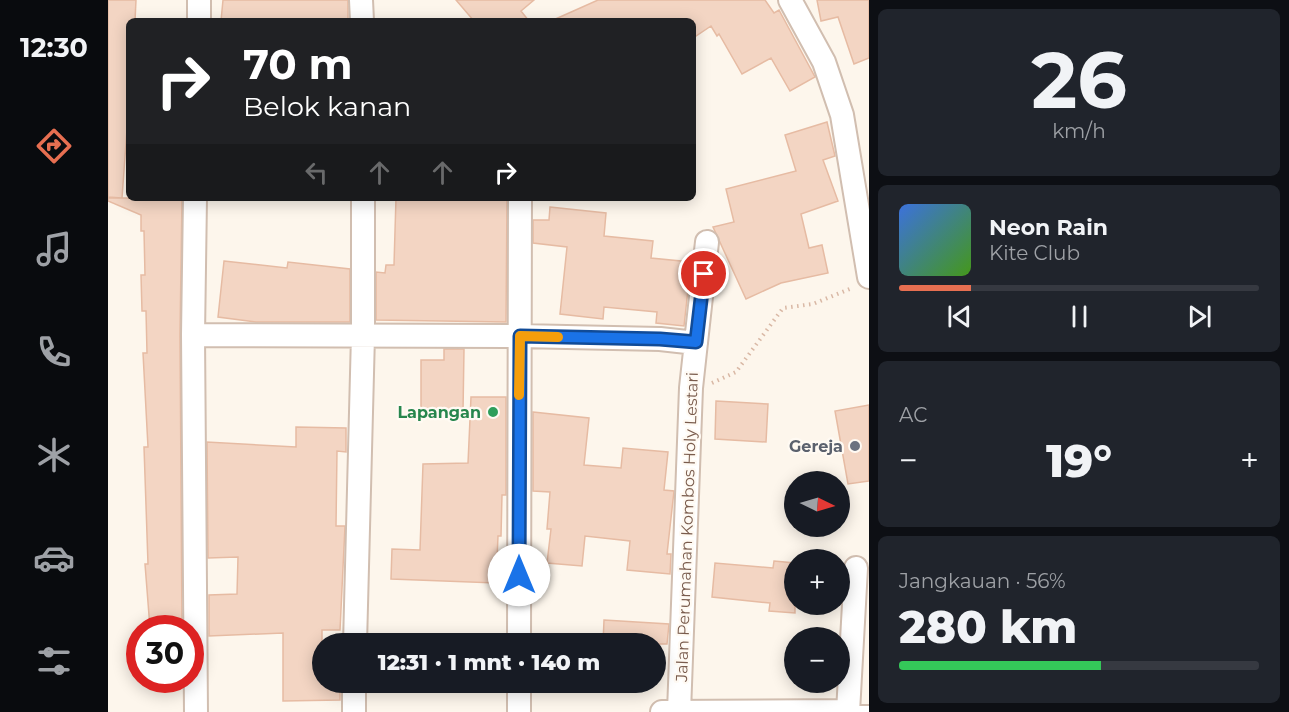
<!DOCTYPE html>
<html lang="id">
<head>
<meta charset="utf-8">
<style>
	:root { --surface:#171b24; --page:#20242c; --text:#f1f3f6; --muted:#9ea1a6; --line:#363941; --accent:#e76f51 }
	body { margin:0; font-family:Montserrat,sans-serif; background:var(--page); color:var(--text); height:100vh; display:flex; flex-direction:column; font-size:22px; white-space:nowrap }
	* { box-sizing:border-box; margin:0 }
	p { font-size:20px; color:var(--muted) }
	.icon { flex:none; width:33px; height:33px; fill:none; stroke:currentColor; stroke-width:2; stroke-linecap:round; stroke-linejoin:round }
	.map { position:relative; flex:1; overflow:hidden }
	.side { display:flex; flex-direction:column; gap:9px; padding:9px; background:#0d0f14; width:420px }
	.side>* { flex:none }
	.hud { position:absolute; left:18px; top:18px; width:570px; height:183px; border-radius:9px; box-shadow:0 3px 15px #0003; background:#202124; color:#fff; overflow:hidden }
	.needle { width:39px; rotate:95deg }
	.fabs { position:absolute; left:676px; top:471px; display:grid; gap:12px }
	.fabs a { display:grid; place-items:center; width:66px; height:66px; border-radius:50%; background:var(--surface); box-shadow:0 3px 15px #0003; font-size:30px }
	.speed { position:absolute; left:18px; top:615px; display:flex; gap:12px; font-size:30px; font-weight:700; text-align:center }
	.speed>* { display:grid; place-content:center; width:78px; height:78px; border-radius:50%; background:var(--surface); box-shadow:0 3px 15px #0003; line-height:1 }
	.speed .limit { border:9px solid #d22; background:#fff; color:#111 }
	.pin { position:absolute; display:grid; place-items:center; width:51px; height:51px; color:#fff; margin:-26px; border:3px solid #fff; border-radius:50%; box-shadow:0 2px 6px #0007 }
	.me { position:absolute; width:66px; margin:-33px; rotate:0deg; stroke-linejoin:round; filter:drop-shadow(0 0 4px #0008) }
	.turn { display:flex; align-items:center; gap:21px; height:126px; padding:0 18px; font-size:27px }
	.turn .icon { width:78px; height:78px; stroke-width:2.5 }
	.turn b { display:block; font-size:42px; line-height:51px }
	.lanes { display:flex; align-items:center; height:57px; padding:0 18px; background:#0003; justify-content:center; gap:30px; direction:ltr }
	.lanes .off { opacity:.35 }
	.big { font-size:45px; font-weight:800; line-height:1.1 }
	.side .widget { flex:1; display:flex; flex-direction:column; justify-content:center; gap:9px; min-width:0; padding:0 21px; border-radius:9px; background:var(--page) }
	.side .dial { align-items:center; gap:0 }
	.dial b { font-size:78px; line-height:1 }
	.song { display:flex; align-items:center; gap:18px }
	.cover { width:72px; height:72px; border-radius:9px; background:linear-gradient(135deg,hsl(220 70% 55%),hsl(100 70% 35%)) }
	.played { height:6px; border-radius:3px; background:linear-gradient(90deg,var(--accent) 20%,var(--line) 20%) }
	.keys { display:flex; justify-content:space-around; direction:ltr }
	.heat { display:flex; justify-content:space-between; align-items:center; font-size:33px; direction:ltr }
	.charge { height:9px; border-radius:4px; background:linear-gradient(90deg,#34c759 56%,var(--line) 0) }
	.trip { position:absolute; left:204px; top:633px; width:354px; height:60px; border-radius:30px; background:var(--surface); box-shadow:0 3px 15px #0003; font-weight:800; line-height:60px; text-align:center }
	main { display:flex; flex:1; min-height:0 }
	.dock { display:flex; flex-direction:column; width:108px; justify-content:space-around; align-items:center; background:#090b0e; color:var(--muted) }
	.dock .icon { width:42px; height:42px }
	.dock .on { color:var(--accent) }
	.dock b { font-size:27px; color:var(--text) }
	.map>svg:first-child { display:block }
	.building { fill:#f3d5c3; stroke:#e6bba3; stroke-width:1.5 }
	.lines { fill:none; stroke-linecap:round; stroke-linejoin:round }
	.service-casing { stroke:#d1beb0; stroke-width:14 }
	.minor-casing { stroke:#d1beb0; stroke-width:26 }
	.path { stroke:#d9b8a5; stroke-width:4; stroke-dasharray:1.5 4.5; stroke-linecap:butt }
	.service { stroke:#fff; stroke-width:10 }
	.minor { stroke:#fff; stroke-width:22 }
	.route-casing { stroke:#114b97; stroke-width:15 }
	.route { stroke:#1a73e8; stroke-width:10 }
	.slow { stroke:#f59e0b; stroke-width:10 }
	.leisure-dot { fill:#2e9e5b; stroke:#fffaf3; stroke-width:2 }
	.worship-dot { fill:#6b7280; stroke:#fffaf3; stroke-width:2 }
	.labels { text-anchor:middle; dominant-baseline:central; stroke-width:4.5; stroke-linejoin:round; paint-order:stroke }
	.leisure-label { font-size:16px; font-weight:bold; fill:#27864d; stroke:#fffaf3; text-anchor:end }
	.worship-label { font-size:16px; font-weight:bold; fill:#5b616d; stroke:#fffaf3; text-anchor:end }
	.street-label { font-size:16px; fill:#7a5c4d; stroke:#fffaf3 }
</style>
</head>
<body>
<main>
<nav class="dock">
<b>12:30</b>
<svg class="icon on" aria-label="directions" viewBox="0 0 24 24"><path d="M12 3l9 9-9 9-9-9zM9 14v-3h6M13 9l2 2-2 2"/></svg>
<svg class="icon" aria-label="music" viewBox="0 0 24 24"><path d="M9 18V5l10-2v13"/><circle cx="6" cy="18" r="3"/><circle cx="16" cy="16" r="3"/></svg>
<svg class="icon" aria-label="phone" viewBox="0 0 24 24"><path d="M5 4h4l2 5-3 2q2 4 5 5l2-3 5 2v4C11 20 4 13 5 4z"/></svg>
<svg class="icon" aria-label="climate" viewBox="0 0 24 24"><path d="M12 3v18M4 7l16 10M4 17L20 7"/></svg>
<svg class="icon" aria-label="car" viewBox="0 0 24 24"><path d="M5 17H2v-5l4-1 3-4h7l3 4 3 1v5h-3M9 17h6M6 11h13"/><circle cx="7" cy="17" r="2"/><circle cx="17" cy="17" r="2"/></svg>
<svg class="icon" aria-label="filters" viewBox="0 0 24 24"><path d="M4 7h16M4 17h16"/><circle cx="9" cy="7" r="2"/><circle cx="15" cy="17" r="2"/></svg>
</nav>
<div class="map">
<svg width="761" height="712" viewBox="0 0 761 712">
	<rect width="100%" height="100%" fill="#fdf6ec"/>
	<path class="building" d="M0,0h28l-1,21h-6v81l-7,96 -14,-1z
		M115,0h125v21h-127z
		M348,0h78l-13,11 8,10h-55z
		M490,0h167l9,13 5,-3 36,67 -25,14 -19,-33 -29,16 -23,-40 -2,2 -6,-10 -18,12v-17h-142z
		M709,0h52v58l-15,6 -16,-47 -17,4z
		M719,122l8,34 -12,4 15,41 -37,13 8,34 13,-3 6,28 -47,10 -35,16 -33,-72 21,-5 -8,-33 70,-18 -11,-36z
		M0,198h74l-2,137 2,293h-32l-5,-64h3l-4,-117h4l-5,-94h4l-1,-42h-4l-1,-36h4l-1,-44h-3v-16l-33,-14z
		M288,198h111l-1,124 -130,-2v-48l9,1 1,-8h8z
		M442,207l56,6 -2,23 49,5 -2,17 40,4 -7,64 -28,-3 1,-11 -53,-5 -1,12 -43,-5 7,-67 -34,-4v-23h16z
		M116,261l63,7 1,-6 62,7v53h-94l-38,-5z
		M336,349h20l-1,63 -42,-1v-51h23z
		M363,397h35v98h-4l-1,41h-3l-2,47 -105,-4 1,-30 28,1 3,-86 45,-1z
		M608,401l52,3 -2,38 -51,-3z
		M761,405v76l-21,3 -13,-73z
		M425,412l56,6 -5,47 37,3 2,-20 45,4 -4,38 10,1 -7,63h4l-1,20 -43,-4 3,-29 -45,-5 -3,30 -35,-3 4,-34h-4l3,-37 -17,-1z
		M188,427l50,1v24l-9,-1 -1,75h9l-5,104h-18v52h18v18l-57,1v-68l-74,3v-41l28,-1 1,-37 -30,1 -1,-116 89,5z
		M666,561l21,2v50l-26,-2 1,-8 -58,-6 3,-34 58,5z
		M496,620l65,4 -2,20h-64z"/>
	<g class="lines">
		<g class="service-casing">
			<path id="service" d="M740,711h21"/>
		</g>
		<g class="minor-casing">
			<path id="minor" d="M253,0l1,21
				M682,0l34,62 18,53 27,162
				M91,21v-21
				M87,198l-2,137 3,377
				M85,335l327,1 140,3 36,4
				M247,644l8,-309v-137
				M411,644l1,-446
				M246,712v-30
				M411,712v-30
				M554,712l186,-1
				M571,712l12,-324 16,-146
				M740,712l8,-144"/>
		</g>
		<path class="path" d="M604,383l24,-11 47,-64 30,-4 39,-16"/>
		<use href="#service" class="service"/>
		<use href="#minor" class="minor"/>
	</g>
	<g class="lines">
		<g class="route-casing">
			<path id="route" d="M411,575l1,-239 140,3 36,3 8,-68"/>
		</g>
		<use href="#route" class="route"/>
		<path class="slow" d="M411,395l1,-59 38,1"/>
	</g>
	<circle class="leisure-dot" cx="385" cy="412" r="6"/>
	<circle class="worship-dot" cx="747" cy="446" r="6"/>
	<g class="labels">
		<g class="leisure-label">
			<text x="373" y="412">Lapangan</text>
		</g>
		<g class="worship-label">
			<text x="735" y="446">Gereja</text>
		</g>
		<g class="street-label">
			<text transform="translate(579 527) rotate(-88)">Jalan Perumahan Kombos Holy Lestari</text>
		</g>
	</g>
</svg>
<div class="fabs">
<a><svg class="needle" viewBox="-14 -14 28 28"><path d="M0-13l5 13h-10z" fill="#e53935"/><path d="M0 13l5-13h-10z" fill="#9ea1a6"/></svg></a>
<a>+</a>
<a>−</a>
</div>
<div class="speed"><div class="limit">30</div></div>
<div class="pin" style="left:596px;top:274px;background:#d93025"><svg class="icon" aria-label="arrive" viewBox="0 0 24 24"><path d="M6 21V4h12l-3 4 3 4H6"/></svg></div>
<svg class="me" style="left:411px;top:575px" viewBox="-20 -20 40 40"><circle r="19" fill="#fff"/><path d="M0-13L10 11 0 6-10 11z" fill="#1a73e8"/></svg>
<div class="trip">12:31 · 1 mnt · 140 m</div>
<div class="hud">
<div class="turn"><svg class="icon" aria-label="right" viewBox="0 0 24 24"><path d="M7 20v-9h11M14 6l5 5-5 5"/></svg><div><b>70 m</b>Belok kanan</div></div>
<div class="lanes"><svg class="icon off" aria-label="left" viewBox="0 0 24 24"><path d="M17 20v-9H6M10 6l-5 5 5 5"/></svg><svg class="icon off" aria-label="ahead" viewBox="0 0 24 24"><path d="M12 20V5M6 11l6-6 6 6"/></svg><svg class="icon off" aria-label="ahead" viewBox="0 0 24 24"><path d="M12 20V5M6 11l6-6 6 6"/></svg><svg class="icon" aria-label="right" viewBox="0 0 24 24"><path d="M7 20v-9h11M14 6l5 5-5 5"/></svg></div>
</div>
</div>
<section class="side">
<div class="widget dial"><b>26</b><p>km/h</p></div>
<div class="widget">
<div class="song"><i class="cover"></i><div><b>Neon Rain</b><p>Kite Club</p></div></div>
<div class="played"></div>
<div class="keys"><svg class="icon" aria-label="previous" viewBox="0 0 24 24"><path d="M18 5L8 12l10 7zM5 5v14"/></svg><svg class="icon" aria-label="pause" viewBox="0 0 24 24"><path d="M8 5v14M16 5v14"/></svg><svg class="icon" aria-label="next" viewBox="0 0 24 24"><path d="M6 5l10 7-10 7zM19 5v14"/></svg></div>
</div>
<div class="widget"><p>AC</p>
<div class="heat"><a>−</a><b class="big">19°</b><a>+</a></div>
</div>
<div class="widget"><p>Jangkauan · 56%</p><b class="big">280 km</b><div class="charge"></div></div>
</section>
</main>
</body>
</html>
